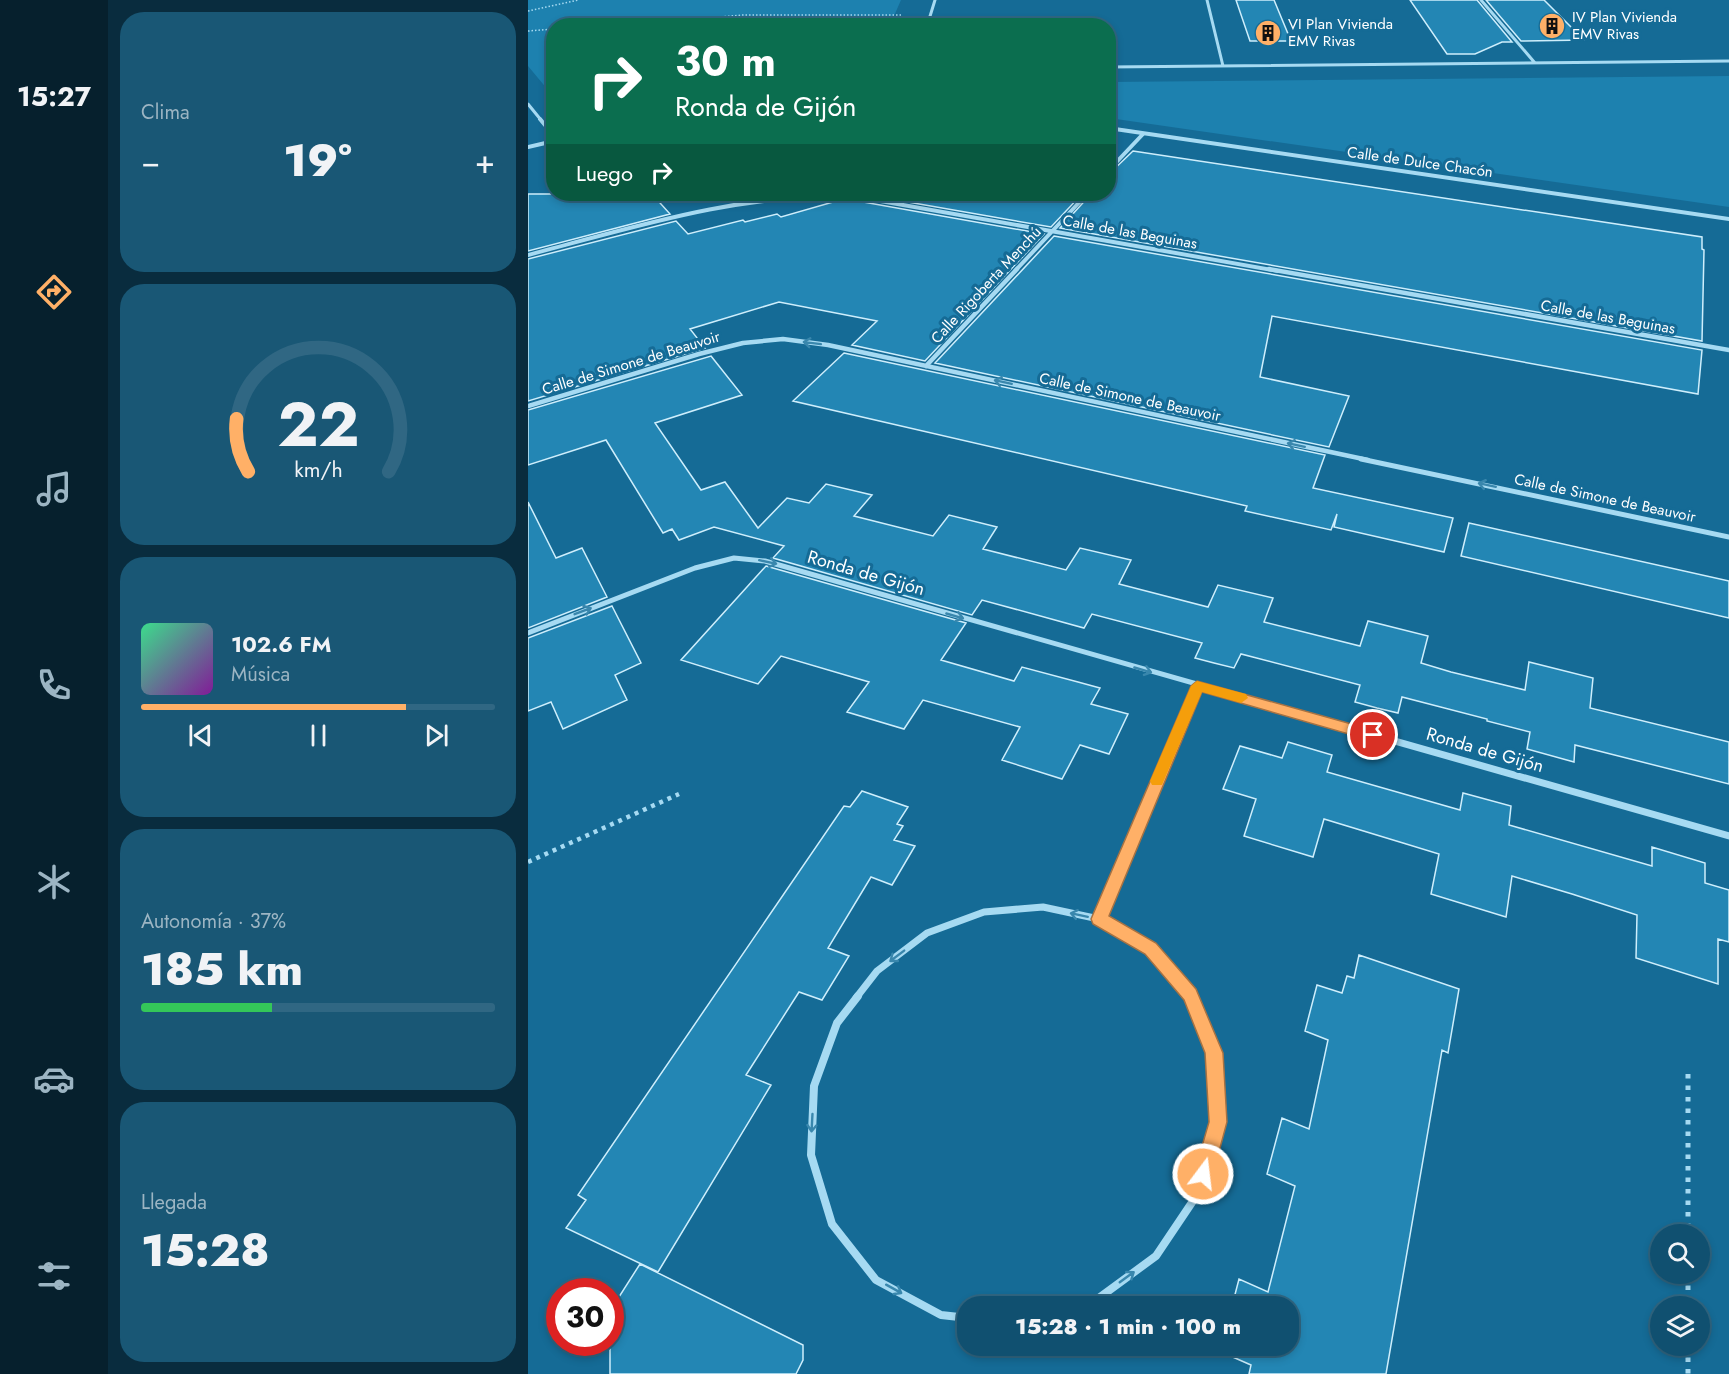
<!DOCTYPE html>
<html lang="es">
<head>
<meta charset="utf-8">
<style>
	:root { --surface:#105070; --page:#195775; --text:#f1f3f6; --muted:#9cb5c3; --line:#306783; --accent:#ffb067 }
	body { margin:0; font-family:Jost,sans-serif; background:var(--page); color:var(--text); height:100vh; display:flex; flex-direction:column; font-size:22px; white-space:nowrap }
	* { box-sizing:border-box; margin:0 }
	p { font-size:20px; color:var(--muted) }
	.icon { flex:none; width:33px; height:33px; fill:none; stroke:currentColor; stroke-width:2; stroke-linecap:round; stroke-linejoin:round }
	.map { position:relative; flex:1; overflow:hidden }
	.drawer { display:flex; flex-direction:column; gap:12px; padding:12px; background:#092c3e; width:420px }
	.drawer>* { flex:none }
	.guide { position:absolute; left:18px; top:18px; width:570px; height:183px; border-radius:24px; box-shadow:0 3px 9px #0003,0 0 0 2px var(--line); background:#0b6e4f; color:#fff; overflow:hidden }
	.buttons { position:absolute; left:1122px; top:1224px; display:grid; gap:12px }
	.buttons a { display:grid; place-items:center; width:60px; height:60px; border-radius:50%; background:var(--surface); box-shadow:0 3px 9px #0003,0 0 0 2px var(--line); font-size:30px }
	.speed { position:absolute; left:18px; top:1278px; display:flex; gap:12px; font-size:30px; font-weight:700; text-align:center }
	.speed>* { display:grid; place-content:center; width:78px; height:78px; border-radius:50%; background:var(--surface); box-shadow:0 3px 9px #0003,0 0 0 2px var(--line); line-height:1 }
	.speed .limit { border:9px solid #d22; background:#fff; color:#111 }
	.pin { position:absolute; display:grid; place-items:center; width:51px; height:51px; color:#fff; margin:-26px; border:3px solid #fff; border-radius:50%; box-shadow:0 2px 6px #0007 }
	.me { position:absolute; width:66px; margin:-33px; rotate:15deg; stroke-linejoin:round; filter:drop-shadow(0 0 4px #0008) }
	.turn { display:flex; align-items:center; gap:21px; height:126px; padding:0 30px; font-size:27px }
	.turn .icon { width:78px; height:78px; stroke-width:2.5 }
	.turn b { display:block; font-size:42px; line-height:51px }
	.then { display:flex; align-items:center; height:57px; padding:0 30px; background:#0003; gap:12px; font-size:22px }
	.big { font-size:45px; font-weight:800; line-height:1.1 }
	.drawer .widget { flex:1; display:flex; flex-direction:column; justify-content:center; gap:9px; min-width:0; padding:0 21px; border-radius:24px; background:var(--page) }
	.drawer .dial { align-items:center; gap:0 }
	.dial svg { height:156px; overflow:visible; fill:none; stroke:var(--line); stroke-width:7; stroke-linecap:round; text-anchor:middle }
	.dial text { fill:var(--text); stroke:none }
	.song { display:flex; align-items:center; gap:18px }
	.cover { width:72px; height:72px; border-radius:9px; background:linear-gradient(135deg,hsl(150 70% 55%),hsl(290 70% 35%)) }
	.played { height:6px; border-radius:3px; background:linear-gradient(90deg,var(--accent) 75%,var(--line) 75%) }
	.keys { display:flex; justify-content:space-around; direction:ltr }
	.heat { display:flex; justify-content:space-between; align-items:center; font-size:33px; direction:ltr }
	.charge { height:9px; border-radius:4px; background:linear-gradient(90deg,#34c759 37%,var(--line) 0) }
	.trip { position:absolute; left:429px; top:1296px; width:342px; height:60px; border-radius:24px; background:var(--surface); box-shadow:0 3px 9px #0003,0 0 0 2px var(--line); font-weight:800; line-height:60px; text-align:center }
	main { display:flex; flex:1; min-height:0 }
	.menu { display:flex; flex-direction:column; width:108px; justify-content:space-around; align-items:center; background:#06202d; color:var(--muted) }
	.menu .icon { width:42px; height:42px }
	.menu .active { color:var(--accent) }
	.menu b { font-size:27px; color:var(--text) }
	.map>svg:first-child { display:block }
	.green { fill:#1d81af }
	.building { fill:#2386b4; stroke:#ceeefc; stroke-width:1.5 }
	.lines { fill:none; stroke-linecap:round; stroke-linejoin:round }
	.path-far2 { stroke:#a6daf2; stroke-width:1.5; stroke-dasharray:1.5 2; stroke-linecap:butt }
	.path-far1 { stroke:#a6daf2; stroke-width:4.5; stroke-dasharray:4 5; stroke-linecap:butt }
	.path { stroke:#a6daf2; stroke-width:5; stroke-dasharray:4.5 7; stroke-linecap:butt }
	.minor-far5 { stroke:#a6daf2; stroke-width:3 }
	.minor-far4 { stroke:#a6daf2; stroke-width:4 }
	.minor-far3 { stroke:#a6daf2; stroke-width:4.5 }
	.minor-far2 { stroke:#a6daf2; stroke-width:5 }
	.minor-far1 { stroke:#a6daf2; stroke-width:7 }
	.minor { stroke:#a6daf2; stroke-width:8 }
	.oneway { stroke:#3987ad }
	.route { fill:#ffb067; stroke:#a67243; stroke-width:1.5 }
	.slow { fill:#f59e0b }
	.labels { text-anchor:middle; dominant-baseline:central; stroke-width:6; stroke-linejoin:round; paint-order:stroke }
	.far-poi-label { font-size:15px; fill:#fff; stroke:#156b96; text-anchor:start }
	.far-street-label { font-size:15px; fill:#fff; stroke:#156b96 }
	.street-label { font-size:18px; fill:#fff; stroke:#156b96 }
</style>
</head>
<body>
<main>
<nav class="menu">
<b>15:27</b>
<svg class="icon active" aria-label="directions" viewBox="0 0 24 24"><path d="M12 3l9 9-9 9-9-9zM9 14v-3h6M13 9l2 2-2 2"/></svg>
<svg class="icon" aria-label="music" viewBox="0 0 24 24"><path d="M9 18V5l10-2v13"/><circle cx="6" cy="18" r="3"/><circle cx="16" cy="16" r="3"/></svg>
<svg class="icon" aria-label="phone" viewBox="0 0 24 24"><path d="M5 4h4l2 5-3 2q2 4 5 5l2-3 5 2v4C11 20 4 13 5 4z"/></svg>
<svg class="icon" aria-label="climate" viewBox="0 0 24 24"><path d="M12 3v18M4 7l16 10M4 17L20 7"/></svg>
<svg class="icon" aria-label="car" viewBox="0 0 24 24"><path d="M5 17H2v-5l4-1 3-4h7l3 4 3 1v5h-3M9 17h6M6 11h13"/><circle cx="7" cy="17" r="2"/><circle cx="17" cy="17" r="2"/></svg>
<svg class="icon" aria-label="filters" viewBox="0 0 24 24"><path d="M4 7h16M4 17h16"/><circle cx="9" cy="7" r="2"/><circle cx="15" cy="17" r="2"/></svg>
</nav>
<section class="drawer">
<div class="widget"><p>Clima</p>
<div class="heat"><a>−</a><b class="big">19°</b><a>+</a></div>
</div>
<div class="widget dial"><svg viewBox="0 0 100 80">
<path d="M14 69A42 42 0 1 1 86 69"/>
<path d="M14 69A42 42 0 0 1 8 42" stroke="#ffb067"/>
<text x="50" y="56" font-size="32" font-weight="700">22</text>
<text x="50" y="72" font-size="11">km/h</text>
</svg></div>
<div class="widget">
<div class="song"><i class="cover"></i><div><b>102.6 FM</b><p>Música</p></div></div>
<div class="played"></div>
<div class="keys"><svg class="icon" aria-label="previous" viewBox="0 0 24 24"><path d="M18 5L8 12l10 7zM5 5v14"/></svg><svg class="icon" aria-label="pause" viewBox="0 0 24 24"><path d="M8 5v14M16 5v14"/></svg><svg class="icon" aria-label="next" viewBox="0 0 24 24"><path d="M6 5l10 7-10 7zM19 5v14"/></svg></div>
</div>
<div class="widget"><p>Autonomía · 37%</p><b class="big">185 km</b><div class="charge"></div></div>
<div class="widget"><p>Llegada</p><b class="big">15:28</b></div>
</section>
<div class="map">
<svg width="1201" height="1374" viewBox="0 0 1201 1374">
	<rect width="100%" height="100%" fill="#156b96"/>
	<path class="green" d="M0,0h373l-11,25 -336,1 -1,70 -25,-30z
		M1201,76v131l-620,-89v-36z"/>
	<path class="building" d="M708,0h38l17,41h-41z
		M882,0h67l35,42h-10l-27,12h-28z
		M958,0h58l40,40 -63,1z
		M605,151l569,86v12l2,1 -2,91 -642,-113 31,-34h17v-19z
		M0,194h124l18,20 -142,37z
		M334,194h220l-31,33z
		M312,200h12l192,34 -119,127 -73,-16 25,-24 -98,-19 -89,27 15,19 -177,53v-142l148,-38 12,13 55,-14 2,2 32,-8 4,3z
		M526,236l648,114 -4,44 -426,-78 -12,61 89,19 -20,51 -394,-84z
		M316,353l481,102 -12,33 140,30 -9,34 -110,-25 3,-13 -6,16 -86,-19 2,-5 -454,-105z
		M183,356l31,39 -87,28 46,67 24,-8 33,46 29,-30 22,5 17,-19 46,11 -18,21 79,20 16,-21 48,12 -14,22 83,21 14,-22 51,12 -12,24 89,23 10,-22 55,13 -9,24 96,24 8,-25 60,15 -7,27 30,9 74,18 4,-28 64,16 -3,30 139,34v42l-154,-39 -1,17 -47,-13 3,-17 -43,-11v-2l-85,-22 -4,16 -21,-5 -22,-6 5,-17 -119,-31 -7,14 -20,-5 -19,-5 7,-15 -110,-29 -8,14 -102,-28 -10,15 -199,-57 11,-12 -70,-19 -35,13 -7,-11 -9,4 -57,-93 -78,25v-55z
		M0,502l28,56 26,-10 25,49 -79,31z
		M941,523l260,58v37l-268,-62z
		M238,566l200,57 -25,37 73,21 8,-14 56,15 22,6 -9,16 37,10 -19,40 -29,-9 -18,34 -60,-19 18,-33 -97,-27 -19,29 -57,-17 22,-30 -88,-26 -23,28 -77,-24z
		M84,606l29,57 -26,12 12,25 -64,29 -12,-27 -23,9v-73z
		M760,742l44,13 -5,17 133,38 3,-17 48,13 -2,19 143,41v-19l53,16v20l24,7v52l-11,-3v45l-82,-26 1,-43 -65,-21 -60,-18 -6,41 -75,-23 8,-40 -36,-11 -79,-24 -11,38 -69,-21 12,-37 -33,-10 17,-43 42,12z
		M334,791l46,16 -11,17 6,2 -9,14 21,6 -23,39 -21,-8 -43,71 21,8 -27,44 -23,-8 -53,83 25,10 -113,187 -92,-44 20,-28 -8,-5 266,-389 6,1z
		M831,955l100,34 -11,64 -6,-3 -56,324h-137l2,-9 -32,-14 2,-5h67v-40h-56l7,-27 29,13 27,-106 -28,-12 15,-56 27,11 19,-89 -23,-9 12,-46 25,8 5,-17 7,2z
		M112,1264l163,81v15l-7,14h-186v-63z"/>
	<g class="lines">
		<path class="path-far2" d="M0,11l50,-11
			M85,26l130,-11h160
			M0,31l26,-2"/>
		<path class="path-far1" d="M0,862l151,-68"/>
		<path class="path" d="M1160,1074v160
			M1160,1274v32
			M1160,1346v28"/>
		<path class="minor-far5" d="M679,0l16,66
			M953,0l54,63
			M399,26l8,-26
			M580,67l621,-6
			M0,104l13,16"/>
		<path class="minor-far4" d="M12,119l14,17
			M580,128l621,91
			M0,147l26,-6
			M580,171l35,-37
			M0,255c110,-29 209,-61 324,-59l426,75
			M487,271l72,-77"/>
		<path class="minor-far3" d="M741,269l460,81
			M398,366l91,-97
			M0,406l171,-52 44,-11 40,-4 45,6 540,115"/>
		<path class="minor-far2" d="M833,459l368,78
			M0,633l167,-65 39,-10 31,3 481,137
			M664,698l5,-12"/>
		<path class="minor-far1" d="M712,697l489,139
			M571,919l94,-222
			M328,998l21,-27 50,-38 57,-21 59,-5 56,12 51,30 41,49"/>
		<path class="minor" d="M330,996l-21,27 -23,63 -3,69 21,69 44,56 65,35 27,3
			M550,1306l14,-3 64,-47 43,-64 19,-70 -4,-69 -23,-57"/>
	</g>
	<defs><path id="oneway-shaft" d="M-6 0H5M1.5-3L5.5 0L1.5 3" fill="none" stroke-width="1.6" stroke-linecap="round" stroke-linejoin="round" transform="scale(1.5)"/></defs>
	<g class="oneway">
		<use href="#oneway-shaft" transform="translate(284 343) rotate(-173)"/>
		<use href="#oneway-shaft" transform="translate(475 382) rotate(-168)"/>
		<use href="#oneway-shaft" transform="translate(768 445) rotate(-168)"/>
		<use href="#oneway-shaft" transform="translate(959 485) rotate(-168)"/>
		<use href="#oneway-shaft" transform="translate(240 562) rotate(12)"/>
		<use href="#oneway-shaft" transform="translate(55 611) rotate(-21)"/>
		<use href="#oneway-shaft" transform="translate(427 616) rotate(16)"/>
		<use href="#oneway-shaft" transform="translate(615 670) rotate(16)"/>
		<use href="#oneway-shaft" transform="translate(551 915) rotate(-168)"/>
		<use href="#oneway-shaft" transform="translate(369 956) rotate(143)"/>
		<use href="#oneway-shaft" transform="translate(284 1123) rotate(93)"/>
		<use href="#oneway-shaft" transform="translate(599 1277) rotate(-36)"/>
		<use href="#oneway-shaft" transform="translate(366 1289) rotate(29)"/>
	</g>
	<path class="route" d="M669,681l176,49 5,1 2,4 -2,4 -5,2 -171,-49 -93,224 47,27 40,46 27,64 4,69 -14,52 -3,7 -7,3 -6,-3 -3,-7 15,-52 -4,-69 -21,-53 -39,-46 -52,-30 -2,-5 100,-233z"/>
	<path class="slow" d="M669,681l49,13 2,4 -7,5 -39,-11 -40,93h-10l-2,-4 41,-95z"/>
	<defs>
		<g id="building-disc" transform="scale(1.35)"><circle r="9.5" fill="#ffb067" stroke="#156b96"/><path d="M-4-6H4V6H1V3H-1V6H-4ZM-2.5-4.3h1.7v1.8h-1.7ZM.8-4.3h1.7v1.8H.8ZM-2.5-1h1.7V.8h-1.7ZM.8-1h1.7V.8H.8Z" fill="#111"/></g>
	</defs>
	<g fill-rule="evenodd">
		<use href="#building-disc" x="1024" y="26"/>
		<use href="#building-disc" x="740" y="33"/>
	</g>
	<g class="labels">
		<g class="far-poi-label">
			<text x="1044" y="17">IV Plan Vivienda<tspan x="1044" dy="17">EMV Rivas</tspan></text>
			<text x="760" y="24">VI Plan Vivienda<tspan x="760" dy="17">EMV Rivas</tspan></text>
		</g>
		<g class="far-street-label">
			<text transform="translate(892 162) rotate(8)">Calle de Dulce Chacón</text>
			<text transform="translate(602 232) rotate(10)">Calle de las Beguinas</text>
			<text transform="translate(458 285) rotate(-47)">Calle Rigoberta Menchú</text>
			<text transform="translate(1080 317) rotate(10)">Calle de las Beguinas</text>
			<text transform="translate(103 363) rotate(-17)">Calle de Simone de Beauvoir</text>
			<text transform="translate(602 397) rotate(12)">Calle de Simone de Beauvoir</text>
			<text transform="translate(1077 498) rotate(12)">Calle de Simone de Beauvoir</text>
		</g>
		<g class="street-label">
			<text transform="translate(338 573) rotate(16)">Ronda de Gijón</text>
			<text transform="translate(957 750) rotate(16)">Ronda de Gijón</text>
		</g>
	</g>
</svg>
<div class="buttons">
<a><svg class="icon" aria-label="search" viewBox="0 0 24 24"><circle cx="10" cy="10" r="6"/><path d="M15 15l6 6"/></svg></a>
<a><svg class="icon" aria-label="layers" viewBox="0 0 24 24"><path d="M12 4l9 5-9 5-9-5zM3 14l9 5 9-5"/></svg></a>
</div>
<div class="speed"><div class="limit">30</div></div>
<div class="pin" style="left:845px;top:735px;background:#d93025"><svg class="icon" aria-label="arrive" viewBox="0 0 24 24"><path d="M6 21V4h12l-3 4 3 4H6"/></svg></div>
<svg class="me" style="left:675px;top:1174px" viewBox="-20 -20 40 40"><circle r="17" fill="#ffb067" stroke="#fff" stroke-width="3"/><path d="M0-11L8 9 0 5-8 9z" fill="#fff"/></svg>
<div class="trip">15:28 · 1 min · 100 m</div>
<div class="guide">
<div class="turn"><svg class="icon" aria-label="right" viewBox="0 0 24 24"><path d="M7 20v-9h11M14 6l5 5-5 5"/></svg><div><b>30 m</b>Ronda de Gijón</div></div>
<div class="then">Luego<svg class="icon" aria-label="right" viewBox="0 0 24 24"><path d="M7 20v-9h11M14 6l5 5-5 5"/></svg></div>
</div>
</div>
</main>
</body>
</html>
